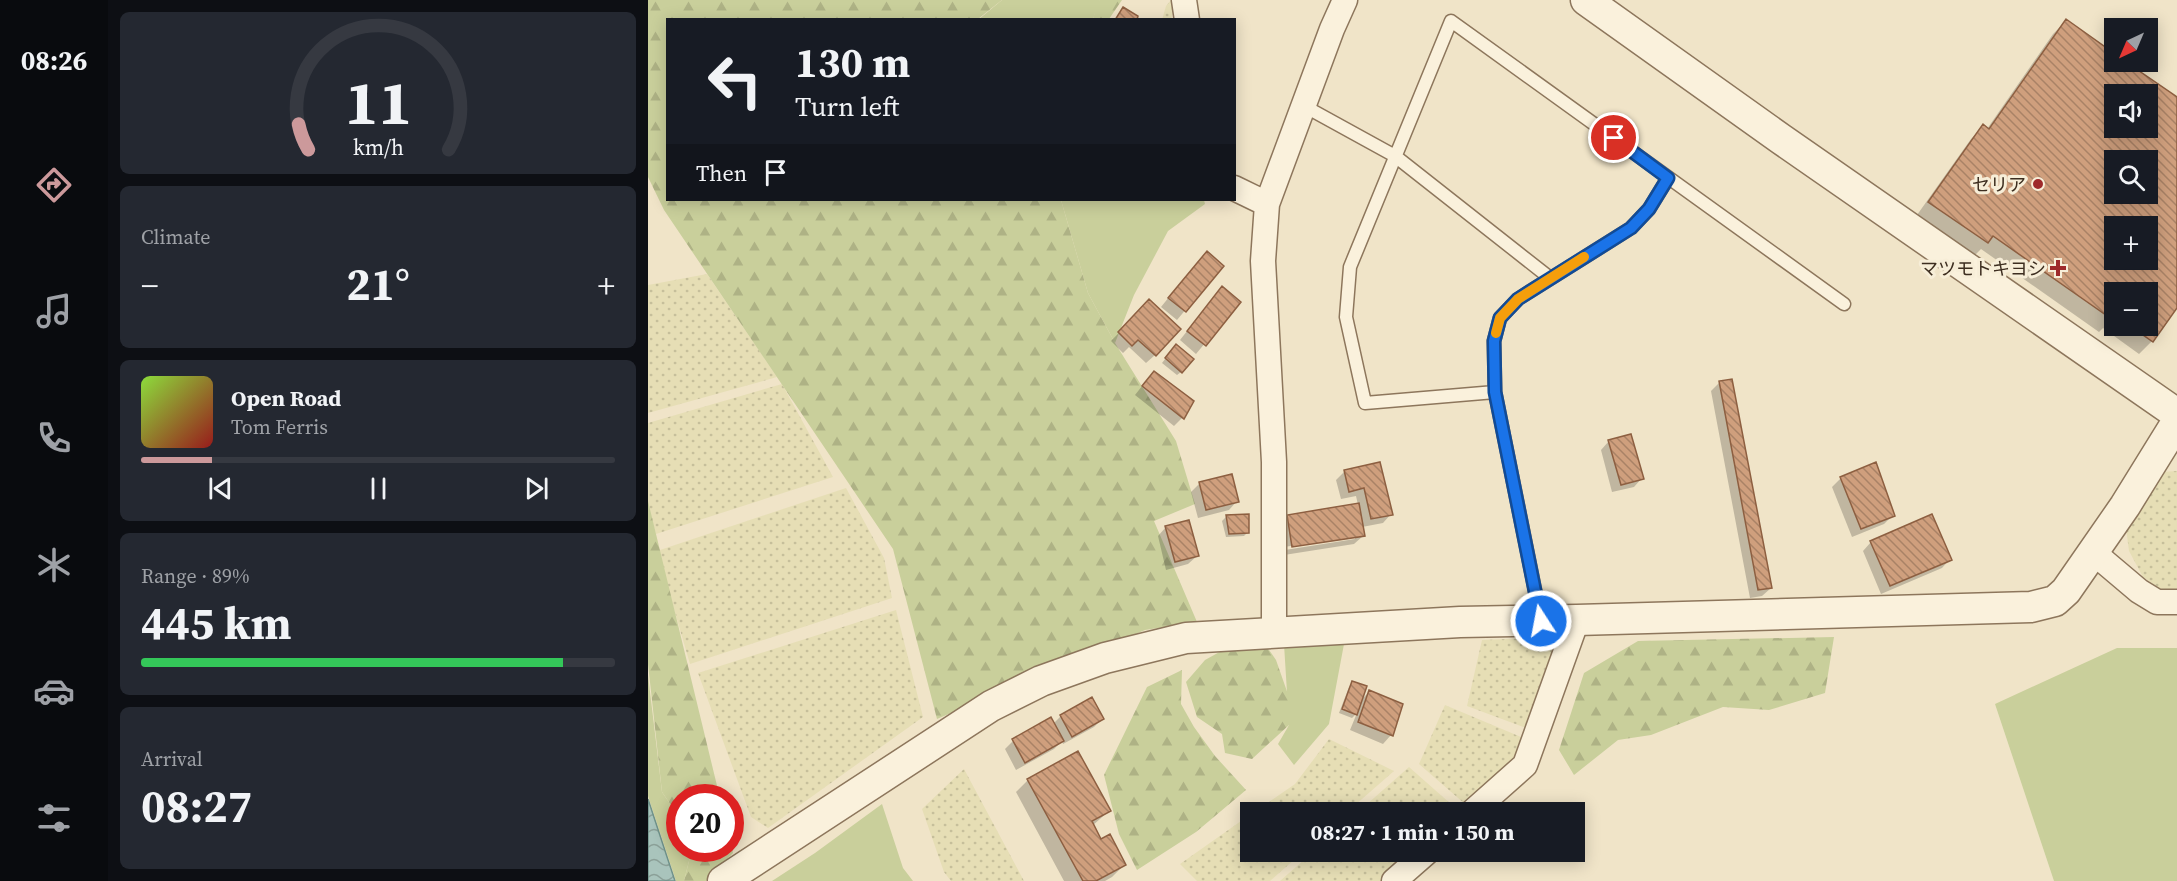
<!DOCTYPE html>
<html lang="en">
<head>
<meta charset="utf-8">
<style>
	:root { --surface:#171b24; --page:#242831; --text:#f1f3f6; --muted:#9ea1a6; --line:#363941; --accent:#cc999b }
	body { margin:0; font-family:"Source Serif 4","Noto Sans JP",serif; background:var(--page); color:var(--text); height:100vh; display:flex; flex-direction:column; font-size:22px; white-space:nowrap }
	* { box-sizing:border-box; margin:0 }
	p { font-size:20px; color:var(--muted) }
	.icon { flex:none; width:33px; height:33px; fill:none; stroke:currentColor; stroke-width:2; stroke-linecap:round; stroke-linejoin:round }
	.map { position:relative; flex:1; overflow:hidden }
	.drawer { display:flex; flex-direction:column; gap:12px; padding:12px; background:#0d0f14; width:540px }
	.drawer>* { flex:none }
	.top-card { position:absolute; left:18px; top:18px; width:570px; height:183px; border-radius:0px; box-shadow:0 3px 15px #0003; background:#171b24; color:var(--text); overflow:hidden }
	.needle { width:39px; rotate:224deg }
	.controls { position:absolute; left:1456px; top:18px; display:grid; gap:12px }
	.controls a { display:grid; place-items:center; width:54px; height:54px; border-radius:0px; background:var(--surface); box-shadow:0 3px 15px #0003; font-size:30px }
	.speed { position:absolute; left:18px; top:784px; display:flex; gap:12px; font-size:30px; font-weight:700; text-align:center }
	.speed>* { display:grid; place-content:center; width:78px; height:78px; border-radius:50%; background:var(--surface); box-shadow:0 3px 15px #0003; line-height:1 }
	.speed .limit { border:9px solid #d22; background:#fff; color:#111 }
	.pin { position:absolute; display:grid; place-items:center; width:51px; height:51px; color:#fff; margin:-26px; border:3px solid #fff; border-radius:50%; box-shadow:0 2px 6px #0007 }
	.me { position:absolute; width:66px; margin:-33px; rotate:349deg; stroke-linejoin:round; filter:drop-shadow(0 0 4px #0008) }
	.turn { display:flex; align-items:center; gap:21px; height:126px; padding:0 30px; font-size:27px }
	.turn .icon { width:78px; height:78px; stroke-width:2.5 }
	.turn b { display:block; font-size:42px; line-height:51px }
	.then { display:flex; align-items:center; height:57px; padding:0 30px; background:#0003; gap:12px; font-size:22px }
	.big { font-size:45px; font-weight:700; line-height:1.1 }
	.drawer .widget { flex:1; display:flex; flex-direction:column; justify-content:center; gap:9px; min-width:0; padding:0 21px; border-radius:9px; background:var(--page) }
	.drawer .dial { align-items:center; gap:0 }
	.dial svg { height:156px; overflow:visible; fill:none; stroke:var(--line); stroke-width:7; stroke-linecap:round; text-anchor:middle }
	.dial text { fill:var(--text); stroke:none }
	.song { display:flex; align-items:center; gap:18px }
	.cover { width:72px; height:72px; border-radius:9px; background:linear-gradient(135deg,hsl(90 70% 55%),hsl(0 70% 35%)) }
	.played { height:6px; border-radius:3px; background:linear-gradient(90deg,var(--accent) 15%,var(--line) 15%) }
	.keys { display:flex; justify-content:space-around; direction:ltr }
	.heat { display:flex; justify-content:space-between; align-items:center; font-size:33px; direction:ltr }
	.charge { height:9px; border-radius:4px; background:linear-gradient(90deg,#34c759 89%,var(--line) 0) }
	.trip { position:absolute; left:592px; top:802px; width:345px; height:60px; border-radius:0px; background:var(--surface); box-shadow:0 3px 15px #0003; font-weight:700; line-height:60px; text-align:center }
	main { display:flex; flex:1; min-height:0 }
	.menu { display:flex; flex-direction:column; width:108px; justify-content:space-around; align-items:center; background:#090b0e; color:var(--muted) }
	.menu .icon { width:42px; height:42px }
	.menu .current { color:var(--accent) }
	.menu b { font-size:27px; color:var(--text) }
	.map>svg:first-child { display:block }
	.farmland { fill:url(#farmland-dots) }
	.grass { fill:#c9cf9b }
	.forest { fill:url(#forest-firs) }
	.water { fill:url(#water-waves); stroke:#6f938a; stroke-width:1.5 }
	.shadow { fill:#0003; fill-rule:evenodd }
	.building { fill:url(#building-back-hatch); stroke:#8d5f41; stroke-width:1.5; fill-rule:evenodd }
	.lines { fill:none; stroke-linecap:round; stroke-linejoin:round }
	.service-casing { stroke:#8d765c; stroke-width:15 }
	.minor-casing { stroke:#8d765c; stroke-width:27 }
	.tertiary-casing { stroke:#8d765c; stroke-width:33 }
	.service { stroke:#faf1dc; stroke-width:12 }
	.minor { stroke:#faf1dc; stroke-width:24 }
	.tertiary { stroke:#faf1dc; stroke-width:30 }
	.route-casing { stroke:#114b97; stroke-width:15 }
	.route { stroke:#1a73e8; stroke-width:10 }
	.slow { stroke:#f59e0b; stroke-width:10 }
	.poi-dot { fill:#9e2a2b; stroke:#f7eed8; stroke-width:2 }
	.labels { text-anchor:middle; dominant-baseline:central; stroke-width:6; stroke-linejoin:round; paint-order:stroke }
	.poi-label { font-size:18px; fill:#3d2e20; stroke:#f7eed8; text-anchor:end }
</style>
</head>
<body>
<main>
<nav class="menu">
<b>08:26</b>
<svg class="icon current" aria-label="directions" viewBox="0 0 24 24"><path d="M12 3l9 9-9 9-9-9zM9 14v-3h6M13 9l2 2-2 2"/></svg>
<svg class="icon" aria-label="music" viewBox="0 0 24 24"><path d="M9 18V5l10-2v13"/><circle cx="6" cy="18" r="3"/><circle cx="16" cy="16" r="3"/></svg>
<svg class="icon" aria-label="phone" viewBox="0 0 24 24"><path d="M5 4h4l2 5-3 2q2 4 5 5l2-3 5 2v4C11 20 4 13 5 4z"/></svg>
<svg class="icon" aria-label="climate" viewBox="0 0 24 24"><path d="M12 3v18M4 7l16 10M4 17L20 7"/></svg>
<svg class="icon" aria-label="car" viewBox="0 0 24 24"><path d="M5 17H2v-5l4-1 3-4h7l3 4 3 1v5h-3M9 17h6M6 11h13"/><circle cx="7" cy="17" r="2"/><circle cx="17" cy="17" r="2"/></svg>
<svg class="icon" aria-label="filters" viewBox="0 0 24 24"><path d="M4 7h16M4 17h16"/><circle cx="9" cy="7" r="2"/><circle cx="15" cy="17" r="2"/></svg>
</nav>
<section class="drawer">
<div class="widget dial"><svg viewBox="0 0 100 80">
<path d="M14 69A42 42 0 1 1 86 69"/>
<path d="M14 69A42 42 0 0 1 9 56" stroke="#cc999b"/>
<text x="50" y="56" font-size="32" font-weight="700">11</text>
<text x="50" y="72" font-size="11">km/h</text>
</svg></div>
<div class="widget"><p>Climate</p>
<div class="heat"><a>−</a><b class="big">21°</b><a>+</a></div>
</div>
<div class="widget">
<div class="song"><i class="cover"></i><div><b>Open Road</b><p>Tom Ferris</p></div></div>
<div class="played"></div>
<div class="keys"><svg class="icon" aria-label="previous" viewBox="0 0 24 24"><path d="M18 5L8 12l10 7zM5 5v14"/></svg><svg class="icon" aria-label="pause" viewBox="0 0 24 24"><path d="M8 5v14M16 5v14"/></svg><svg class="icon" aria-label="next" viewBox="0 0 24 24"><path d="M6 5l10 7-10 7zM19 5v14"/></svg></div>
</div>
<div class="widget"><p>Range · 89%</p><b class="big">445 km</b><div class="charge"></div></div>
<div class="widget"><p>Arrival</p><b class="big">08:27</b></div>
</section>
<div class="map">
<svg width="1529" height="881" viewBox="0 0 1529 881">
	<defs>
		<pattern id="farmland-dots" width="8" height="8" patternUnits="userSpaceOnUse" patternTransform="scale(1.5)"><rect width="8" height="8" fill="#e6deb5"/><path d="M2 2h.1M6 6h.1" fill="none" stroke="#c6bf9b" stroke-width="1.8" stroke-linecap="round"/></pattern>
		<pattern id="forest-firs" width="22" height="20" patternUnits="userSpaceOnUse" patternTransform="scale(1.5)"><rect width="22" height="20" fill="#c9cf9b"/><path d="M5 1l3.5 6h-7zM16 11l3.5 6h-7z" fill="#aeb285"/></pattern>
		<pattern id="water-waves" width="16" height="10" patternUnits="userSpaceOnUse" patternTransform="scale(1.5)"><rect width="16" height="10" fill="#a9c4bc"/><path d="M0 5q4-4 8 0t8 0" fill="none" stroke="#8ba098"/></pattern>
		<pattern id="building-back-hatch" width="6" height="6" patternUnits="userSpaceOnUse" patternTransform="scale(1.5)"><rect width="6" height="6" fill="#cf9f7d"/><path d="M-1 5l2 2M0 0l6 6M5-1l2 2" fill="none" stroke="#a98266"/></pattern>
	</defs>
	<rect width="100%" height="100%" fill="#f0e4c8"/>
	<path class="farmland" d="M523,0h5l-5,19 -9,1 4,-14z
		M59,274l70,103 -129,36v-128z
		M134,384l51,93 -177,57 -8,-27v-84z
		M1529,471v124l-6,1 -28,-19 -14,-26 -3,-23 36,-56z
		M198,488l38,70 8,40 -202,66 -33,-113z
		M248,610l27,107 -155,111 -17,-11 -53,-144z
		M915,637l-34,92 -62,-23 15,-66z
		M797,705l76,32 -5,25 -43,49 -54,-47z
		M681,739l65,32 -48,42h-93l42,-29z
		M761,767l51,45 -103,1z
		M316,769l60,112h-73l-7,-9 -22,-63z
		M603,814v38h52l-33,29h-73l-17,-17z
		M665,852h101l-33,29h-101z"/>
	<path class="grass" d="M354,0h98l-7,19 -115,1z
		M413,200h143l1,4 -37,27 -34,64 -19,48 -27,-50z
		M636,644h60l-15,80 -35,41 -16,-21 11,-19z
		M1469,648h60v233h-123l-59,-177z
		M0,675l14,117 17,25 1,32h12l-8,32h-8l-28,-85z
		M234,804l21,64 10,13h-141l43,-28z"/>
	<path class="forest" d="M0,0h354l-24,19 -310,1v180h393l27,93 27,50 61,98 19,63 -41,17 43,101 -52,8 -208,89 -44,-170 -229,-339 -16,-33z
		M452,0h22l-13,19h-16l5,-18z
		M0,501l72,297h-40l-1,19 -17,-25 -14,-128z
		M1186,637l-9,56 -56,17 -46,-3 -72,28 -33,5 -44,35 -15,-25 25,-77 54,-32z
		M586,644h31l11,16 14,40 -1,25 -37,34 -27,-6 -3,-19 -25,-17 -11,-35 19,-22z
		M534,670l-1,34 13,23 21,29 31,34 -50,42 -59,38 -18,-36 -15,-59 43,-88z
		M83,843l2,10 -27,28h-22l8,-32h38z"/>
	<path class="water" d="M0,799l27,82h-27z"/>
	<path class="shadow" d="M1418,21l49,35v6h8l54,37 -25,242 -13,13 -36,-26 -4,4 -118,-83 -6,6 -58,-40 54,-76 12,-13 4,3 66,-95zM1467,94h33v34h-33zM1467,160h33v34h-33zM1467,226h33v34h-33zM1467,292h33v34h-33z
		M550,261l24,5 -45,54 -16,-13z
		M566,297l25,5 -43,52 -16,-14z
		M493,310l14,45 -9,8 -17,-16 -6,6 -12,-12z
		M524,350l9,22 -4,3 -15,-12z
		M498,381l46,21 -10,16 -8,8 -39,-31z
		M1083,381l40,207 -9,8 -12,2 -39,-207 8,-8z
		M961,441l33,37 -8,9 -22,5 -11,-42z
		M731,463l12,51 -8,9 -21,4 1,9 -9,8 -70,11 -5,-30 9,-9 70,-11 -2,-9 -15,3 -5,-19 9,-9zM707,536v3l-70,11 -1,-3z
		M1193,478l52,37 -9,9 -32,13 -20,-50z
		M552,483l37,18 -8,9 -31,8 -7,-26z
		M578,517l22,15 -4,4 -18,1 -4,-16z
		M518,527l31,29 -9,8 -22,6 -8,-34z
		M1223,542l79,17 -8,9 -61,26 -18,-43z
		M705,683l7,18 10,-10 21,44 -8,9 -33,-14 7,-17 -5,5 -13,-5 10,-26z
		M443,699l11,20 -8,8 -31,17 -1,-3 -8,8 -38,21 -11,-21 8,-8 40,-17 8,-8z
		M380,780l81,31 -17,15 9,15 24,23 -13,13 -7,4h-41l-48,-89z"/>
	<path class="building" d="M475,7l15,9 -1,4h-22z
		M1418,19l49,35v8h11l51,35v211l-24,34 -23,-16h18v-34h-33v25l-2,3 -120,-84 -5,7 -60,-41 55,-78 6,5zM1467,94h33v34h-33zM1467,160h33v34h-33zM1467,226h33v34h-33z
		M559,251l17,15 -38,46 -18,-14z
		M574,286l19,16 -35,44 -19,-15z
		M501,299l32,30 -25,27 -18,-16 -6,6 -14,-14z
		M528,344l18,15 -12,14 -17,-15z
		M506,371l40,30 -10,18 -42,-33z
		M1084,379l40,209 -14,2 -39,-209z
		M983,434l13,45 -23,6 -13,-45z
		M732,462l13,53 -22,4 -7,-31 -15,4 -5,-22z
		M1228,462l19,54 -34,13 -21,-52z
		M584,474l7,28 -33,8 -7,-28z
		M711,503l6,33 -73,11 -5,-32z
		M601,514v19l-20,1 -3,-19z
		M1284,514l20,46 -62,26 -20,-45z
		M541,520l10,36 -24,6 -10,-36z
		M704,681l15,5 -10,29 -15,-6z
		M721,690l34,14 -10,32 -35,-14z
		M444,697l12,22 -32,18 -12,-22z
		M403,717l13,24 -39,22 -13,-24z
		M430,751l33,60 -19,10 9,18 9,-5 16,31 -30,16h-13l-56,-102z"/>
	<g class="lines">
		<g class="service-casing">
			<path id="service" d="M656,106l91,50 155,122
				M847,392l-130,11 -19,-86 4,-50 101,-246 393,283
				M893,620l-46,-228 -1,-51 6,-23 18,-19 113,-71 18,-19 19,-31"/>
		</g>
		<g class="minor-casing">
			<path id="minor" d="M536,0l3,20
				M586,188l33,16
				M1446,553l45,38 18,11h20
				M626,634v-172l-11,-201 4,-57 65,-175 13,-29
				M823,813l54,-48 52,-145
				M746,881l33,-29"/>
		</g>
		<g class="tertiary-casing">
			<path id="tertiary" d="M938,0l195,139 396,275
				M75,881l268,-175 50,-25 64,-23 81,-20 274,-16 117,-2 454,-13 24,-6 11,-10 59,-85 52,-84"/>
		</g>
		<use href="#service" class="service"/>
		<use href="#minor" class="minor"/>
		<use href="#tertiary" class="tertiary"/>
	</g>
	<g class="lines">
		<g class="route-casing">
			<path id="route" d="M893,621l-46,-229 -1,-51 6,-23 18,-19 113,-71 18,-19 19,-31 -54,-40"/>
		</g>
		<use href="#route" class="route"/>
		<path class="slow" d="M848,333l4,-15 18,-19 66,-42"/>
	</g>
	<g class="poi-dot">
		<circle cx="1390" cy="184" r="6"/>
		<path d="M1407 259h6v6h6v6h-6v6h-6v-6h-6v-6h6z"/>
	</g>
	<g class="labels">
		<g class="poi-label">
			<text x="1378" y="184">セリア</text>
			<text x="1398" y="268">マツモトキヨシ</text>
		</g>
	</g>
</svg>
<div class="controls">
<a><svg class="needle" viewBox="-14 -14 28 28"><path d="M0-13l5 13h-10z" fill="#e53935"/><path d="M0 13l5-13h-10z" fill="#9ea1a6"/></svg></a>
<a><svg class="icon" aria-label="sound" viewBox="0 0 24 24"><path d="M4 9h4l5-4v14l-5-4H4zM17 9q2 3 0 6"/></svg></a>
<a><svg class="icon" aria-label="search" viewBox="0 0 24 24"><circle cx="10" cy="10" r="6"/><path d="M15 15l6 6"/></svg></a>
<a>+</a>
<a>−</a>
</div>
<div class="speed"><div class="limit">20</div></div>
<div class="pin" style="left:966px;top:138px;background:#d93025"><svg class="icon" aria-label="arrive" viewBox="0 0 24 24"><path d="M6 21V4h12l-3 4 3 4H6"/></svg></div>
<svg class="me" style="left:893px;top:621px" viewBox="-20 -20 40 40"><circle r="17" fill="#1a73e8" stroke="#fff" stroke-width="3"/><path d="M0-11L8 9 0 5-8 9z" fill="#fff"/></svg>
<div class="trip">08:27 · 1 min · 150 m</div>
<div class="top-card">
<div class="turn"><svg class="icon" aria-label="left" viewBox="0 0 24 24"><path d="M17 20v-9H6M10 6l-5 5 5 5"/></svg><div><b>130 m</b>Turn left</div></div>
<div class="then">Then<svg class="icon" aria-label="arrive" viewBox="0 0 24 24"><path d="M6 21V4h12l-3 4 3 4H6"/></svg></div>
</div>
</div>
</main>
</body>
</html>
